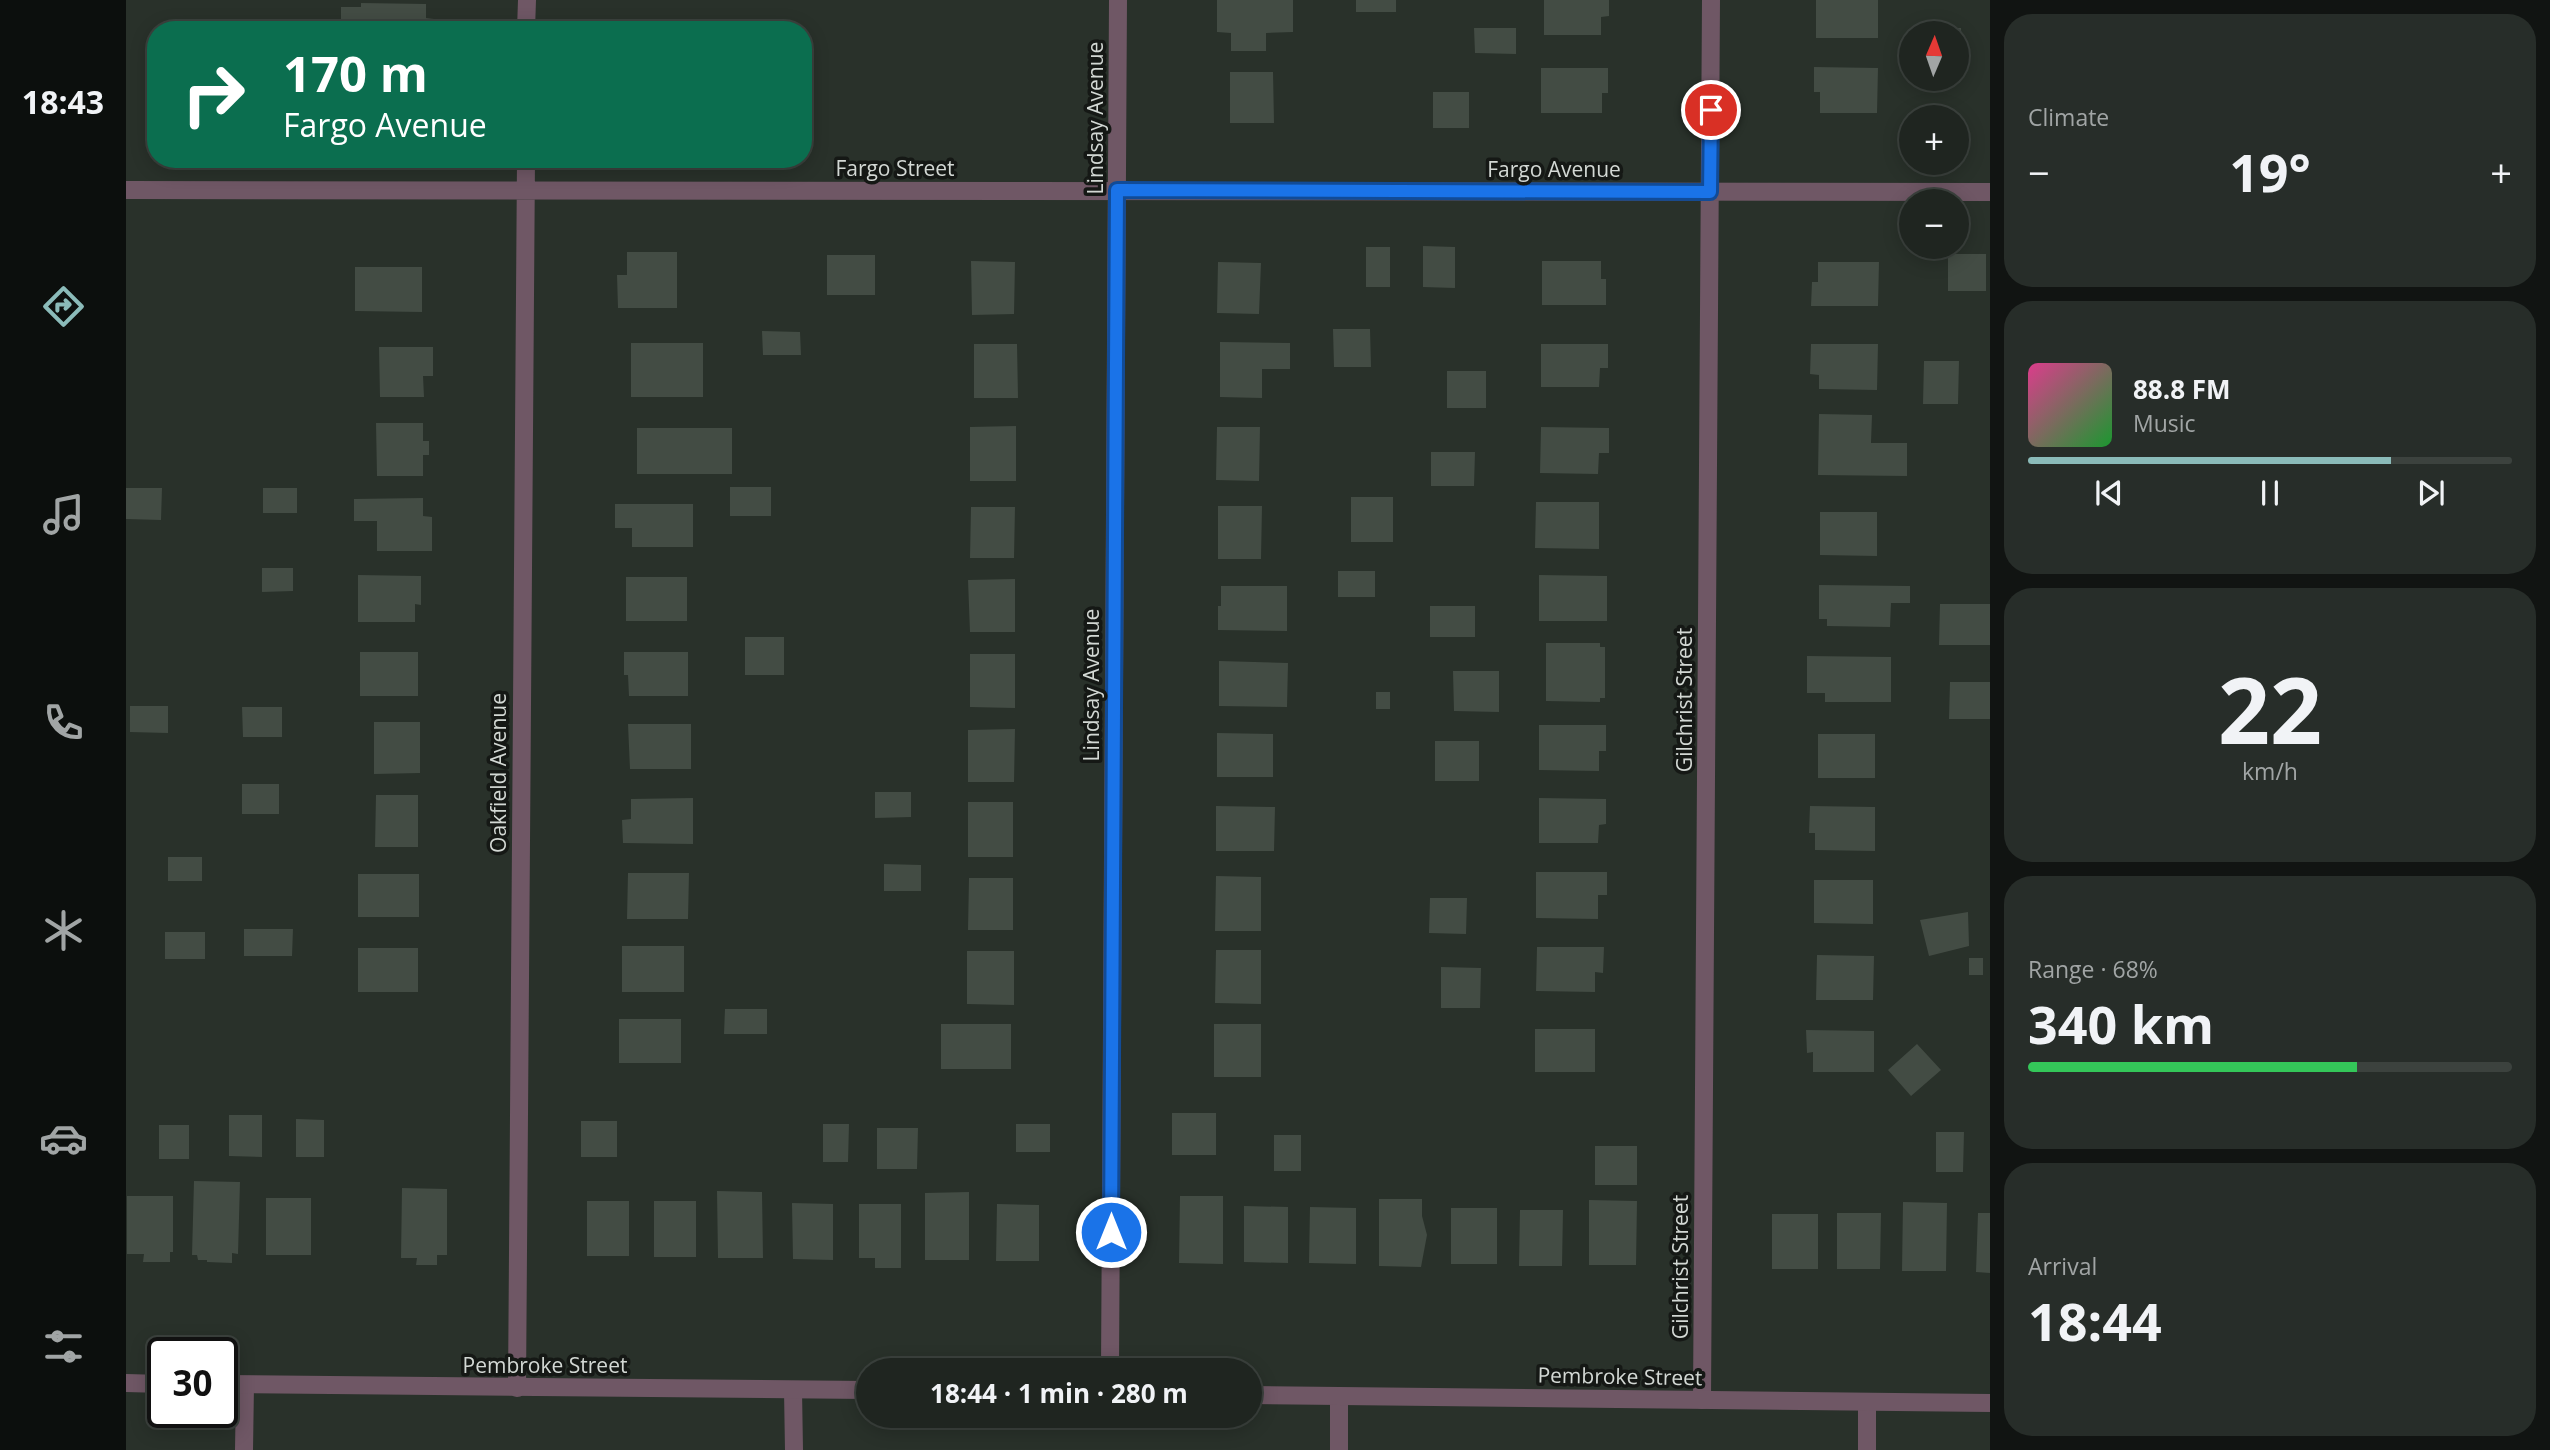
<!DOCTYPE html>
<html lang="en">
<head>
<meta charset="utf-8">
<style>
	:root { --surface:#1f2520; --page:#272d29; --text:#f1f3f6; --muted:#a1a5a5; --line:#3c423e; --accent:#8bbbb9 }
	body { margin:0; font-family:"Open Sans",sans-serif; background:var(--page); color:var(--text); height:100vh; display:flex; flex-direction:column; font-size:26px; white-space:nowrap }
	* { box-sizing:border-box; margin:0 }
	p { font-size:23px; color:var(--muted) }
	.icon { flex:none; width:38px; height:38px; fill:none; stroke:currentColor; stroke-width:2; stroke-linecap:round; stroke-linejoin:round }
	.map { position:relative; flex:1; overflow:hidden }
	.drawer { display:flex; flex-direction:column; gap:14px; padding:14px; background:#111412; width:560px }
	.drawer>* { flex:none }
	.guide { position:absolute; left:21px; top:21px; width:665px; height:147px; border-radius:28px; box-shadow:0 4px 18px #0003,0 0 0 2px var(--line); background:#0b6e4f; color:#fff; overflow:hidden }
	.needle { width:46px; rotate:2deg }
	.buttons { position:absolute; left:1773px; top:21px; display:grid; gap:14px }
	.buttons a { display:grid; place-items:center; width:70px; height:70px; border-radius:50%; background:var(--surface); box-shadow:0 4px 18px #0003,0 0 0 2px var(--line); font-size:35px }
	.speed { position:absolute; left:21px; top:1337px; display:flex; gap:14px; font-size:35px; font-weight:700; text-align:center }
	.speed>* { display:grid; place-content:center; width:91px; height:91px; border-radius:50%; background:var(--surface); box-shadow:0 4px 18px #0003,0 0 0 2px var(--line); line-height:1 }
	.speed .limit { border:4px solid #111; border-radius:10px; background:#fff; color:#111 }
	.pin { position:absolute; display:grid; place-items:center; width:60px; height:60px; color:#fff; margin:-30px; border:4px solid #fff; border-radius:50%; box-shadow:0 2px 7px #0007 }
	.me { position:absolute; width:77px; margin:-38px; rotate:0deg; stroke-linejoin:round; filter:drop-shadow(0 0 5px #0008) }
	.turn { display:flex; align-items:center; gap:24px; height:147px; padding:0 21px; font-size:32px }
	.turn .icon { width:91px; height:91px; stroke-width:2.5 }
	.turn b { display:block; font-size:49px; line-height:60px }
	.big { font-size:52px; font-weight:700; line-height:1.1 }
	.drawer .tile { flex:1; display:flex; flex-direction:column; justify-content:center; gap:10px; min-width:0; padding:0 24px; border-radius:28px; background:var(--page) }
	.drawer .dial { align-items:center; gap:0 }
	.dial b { font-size:91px; line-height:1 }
	.song { display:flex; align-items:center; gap:21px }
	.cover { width:84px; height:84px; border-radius:10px; background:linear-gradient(135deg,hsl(330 70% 55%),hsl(130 70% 35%)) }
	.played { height:7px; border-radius:4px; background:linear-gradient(90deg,var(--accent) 75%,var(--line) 75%) }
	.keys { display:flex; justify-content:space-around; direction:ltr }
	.heat { display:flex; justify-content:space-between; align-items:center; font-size:38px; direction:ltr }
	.charge { height:10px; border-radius:5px; background:linear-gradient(90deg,#34c759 68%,var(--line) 0) }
	.trip { position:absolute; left:730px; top:1358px; width:406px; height:70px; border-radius:35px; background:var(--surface); box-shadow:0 4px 18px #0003,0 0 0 2px var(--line); font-weight:700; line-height:70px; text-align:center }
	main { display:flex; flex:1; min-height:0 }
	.tab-bar { display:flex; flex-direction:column; width:126px; justify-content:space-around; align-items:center; background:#0c0f0d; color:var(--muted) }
	.tab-bar .icon { width:49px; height:49px }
	.tab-bar .current { color:var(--accent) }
	.tab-bar b { font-size:32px; color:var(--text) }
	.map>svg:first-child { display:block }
	.building { fill:#434c44 }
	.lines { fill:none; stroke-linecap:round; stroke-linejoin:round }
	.minor { stroke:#6f5765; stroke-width:18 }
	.tertiary { stroke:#6f5765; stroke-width:18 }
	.route-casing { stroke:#114b97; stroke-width:18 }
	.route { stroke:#1a73e8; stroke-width:12 }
	.labels { text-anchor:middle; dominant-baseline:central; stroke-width:7; stroke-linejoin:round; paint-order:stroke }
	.street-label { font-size:21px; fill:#d3d8d4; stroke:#151815 }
</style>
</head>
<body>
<main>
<nav class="tab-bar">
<b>18:43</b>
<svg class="icon current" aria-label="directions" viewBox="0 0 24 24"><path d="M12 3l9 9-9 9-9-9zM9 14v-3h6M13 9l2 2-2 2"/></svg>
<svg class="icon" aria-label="music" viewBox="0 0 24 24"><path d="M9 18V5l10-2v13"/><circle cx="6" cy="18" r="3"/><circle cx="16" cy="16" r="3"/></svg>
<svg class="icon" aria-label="phone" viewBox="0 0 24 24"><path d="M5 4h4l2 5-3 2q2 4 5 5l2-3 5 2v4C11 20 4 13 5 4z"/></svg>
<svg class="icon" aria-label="climate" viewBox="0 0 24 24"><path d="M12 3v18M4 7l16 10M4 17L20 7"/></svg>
<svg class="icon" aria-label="car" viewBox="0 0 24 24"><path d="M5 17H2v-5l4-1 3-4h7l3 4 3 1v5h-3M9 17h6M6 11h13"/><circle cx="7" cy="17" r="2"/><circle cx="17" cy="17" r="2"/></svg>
<svg class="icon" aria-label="filters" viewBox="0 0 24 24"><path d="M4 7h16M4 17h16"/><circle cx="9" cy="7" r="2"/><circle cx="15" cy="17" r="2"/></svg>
</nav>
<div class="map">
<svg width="1864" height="1450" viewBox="0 0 1864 1450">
	<rect width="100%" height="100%" fill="#29312a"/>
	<path class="building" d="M1091,0h76v32l-27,1v18h-35v-18l-14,-1z
		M1230,0h40v12h-40z
		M1418,0h65v16l-8,1v18h-57z
		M1690,0h62v38h-62z
		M235,3l65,1v14l8,1v11h-93v-23h20z
		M1348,28h42v26l-41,-1z
		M1793,28h42l1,26h-6v-21h-37z
		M1688,67l64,1 -1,45h-57v-21h-6z
		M1415,68h67v25h-6v20h-61z
		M1104,72h43l1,51h-44z
		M1307,92h36v36h-36z
		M1297,246l32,1v41l-32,-1z
		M1240,247h24v40h-24z
		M501,252h50v56h-59l-1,-33h10z
		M1822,254h38v37h-38z
		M701,255h48v40h-48z
		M845,261l44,1 -1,52 -42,1z
		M1416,261h59v18h5v26h-64z
		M1092,262l43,1 -2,51 -42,-1z
		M1692,262h61l-1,44h-67l1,-24h6z
		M229,267h67v45l-67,-1z
		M1207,329h37l1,38h-37z
		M636,331l38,1 1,23h-38z
		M1094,342l70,1v26h-28v29l-42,-1z
		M505,343h72v54h-72z
		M848,344h43l1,54h-44z
		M1415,344h67v24h-8l-1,19h-58z
		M1685,344h67l-1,46 -58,-1v-14l-9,-1z
		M253,347h54v29h-10l1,21h-44z
		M1798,361h35l-1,43h-35z
		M1321,371h39v37h-39z
		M1693,414l53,1 -1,28h36v33l-89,-1z
		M250,423h47v18h6v14h-6v21h-46z
		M890,426v55h-46v-54z
		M1091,427h43l-1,54 -43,-1z
		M1415,427l68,1v25h-10l-1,21 -58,-1z
		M511,428h95v46h-95z
		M1305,452h44l-1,34h-43z
		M604,487h41v29h-41z
		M0,488h36l-1,32 -35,-1z
		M137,488h34v25h-34z
		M1225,497h42v45h-42z
		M297,498v18l9,1v34h-55v-30h-23v-22z
		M1410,502h63v47l-64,-1z
		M489,504h78v43h-61v-19h-17z
		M1092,506h44l-1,53h-43z
		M845,507h44l-1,51h-44z
		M1694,512h57v44l-57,-1z
		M136,568h31v23l-31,1z
		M1212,571h37v26h-37z
		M232,575l63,1v29l-6,-1v18h-57z
		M1413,575l68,1v45h-68z
		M500,577h61v44h-61z
		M889,579v53h-45l-2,-52z
		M1693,585l91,1v17h-19l-1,24 -63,-1v-7h-8z
		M1095,586h66v45l-69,-1v-24h3z
		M1814,604h50v41h-51z
		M1304,606h45v31h-45z
		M619,637h39v38h-39z
		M1420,643h54v4h5v51h-5v4l-54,-1z
		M234,652h58v44h-58z
		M498,652h64v44h-59l-1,-21h-4z
		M844,654h45v54l-45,-1z
		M1681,656l84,1v45h-66v-9h-18z
		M1093,661l69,2 -1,44 -68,-1z
		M1327,671h46v41l-45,-1z
		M1824,682h40v37h-41z
		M1250,692h14v17h-14z
		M4,706h38v27l-38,-1z
		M116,707h40v30h-39z
		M248,722h46v51l-46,1z
		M502,724h63v45h-61z
		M1413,725h67v26h-7v20l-60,-1z
		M889,729l-1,53h-46v-52z
		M1091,733l56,1v43h-56z
		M1692,734h57v44h-57z
		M1309,741h44v40h-44z
		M116,784h37v30h-37z
		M749,792h36v25l-36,1z
		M250,795h42v52h-43z
		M567,798v46l-70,-1 -1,-23 9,-1v-20z
		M1413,798l67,1v25l-7,1 -1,18h-59z
		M842,802h45v55h-45z
		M1090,806l59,1 -1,44h-58z
		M1684,806l65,1v44l-60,-1v-17h-6z
		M42,857h34v24h-34z
		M758,864l37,1v26h-37z
		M1410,872h71v23h-9v24l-62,-1z
		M502,873h61l-1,46h-61z
		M232,874h61v43h-61z
		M1090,876l45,1v54h-46z
		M843,878h44v52h-45z
		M1688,880h59v44l-59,-1z
		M1304,898h37l-1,36 -37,-1z
		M1842,912l1,34 -40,10 -9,-36z
		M118,929h49l-1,27h-48z
		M39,932h40v27h-40z
		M496,946h62v46h-62z
		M1411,947h67l-1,26 -8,-1v20l-59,-1z
		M232,948h60v44h-60z
		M1090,950h45v54l-46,-1z
		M841,951h47v54l-47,-1z
		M1691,955l57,1 -1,44h-57z
		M1843,958h14v17h-14z
		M1315,967l40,1 -1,40h-39z
		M599,1009h42v25h-43z
		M493,1019h62v44h-62z
		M815,1024h70v45h-70z
		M1088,1024h47v53h-47z
		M1409,1029h60v43h-60z
		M1680,1030l68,1v41h-61v-20l-6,1z
		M1791,1044l24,26 -30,26 -23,-26z
		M1046,1113h44v42h-44z
		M103,1115h33v42l-33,-1z
		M170,1119l28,1v37h-28z
		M455,1121h36v36h-36z
		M697,1124h26l-1,38h-25z
		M890,1124h34v28h-34z
		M33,1125h30v34h-30z
		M751,1128h41l-1,41h-40z
		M1810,1132h28l-1,40h-27z
		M1148,1135h27v36h-27z
		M1469,1146h42v39h-42z
		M68,1181l46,1 -2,72 -6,-1v10l-25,-1v-2h-9l-1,-5h-5z
		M276,1188l45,1v66h-10v10h-21l1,-7h-16z
		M591,1191l45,1 1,66h-45z
		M843,1192v68h-44v-67z
		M1,1196h46v56h-3v10h-27l1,-8h-17z
		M1054,1196h43v68l-44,-1z
		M140,1198h45v57h-45z
		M1253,1199h43v17l5,19 -6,32 -42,-1z
		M1463,1200l48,1 -1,64h-47z
		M461,1201h42v55h-42z
		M528,1201h42v56h-42z
		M1777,1202l44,1 -1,68h-44z
		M666,1203l41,1v56l-40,-1z
		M733,1204h42v64h-26v-10h-16z
		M871,1204l42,1v56h-43z
		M1118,1206l44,1v56l-44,-1z
		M1184,1207l46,1v56l-47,-1z
		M1325,1208h46v56h-46z
		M1394,1210h43l-1,56h-43z
		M1711,1213h44l-1,56h-43z
		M1852,1213h12v60l-14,-1z
		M1646,1214h46v55h-46z"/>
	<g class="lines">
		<path class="minor" d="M400,30l1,-30
			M0,190l1864,2
			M984,1370l8,-1370
			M391,1388l9,-1229
			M667,1390l1,60
			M1576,1400l9,-1400
			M118,1450l1,-65
			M1213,1450v-54
			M1741,1450v-48"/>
		<path class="tertiary" d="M0,1383l37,1
			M96,1384l646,6
			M1124,1395l740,8"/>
	</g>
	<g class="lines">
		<g class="route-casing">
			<path id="route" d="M985,1232l6,-1042 593,2 1,-82"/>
		</g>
		<use href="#route" class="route"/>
	</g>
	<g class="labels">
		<g class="street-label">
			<text transform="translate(969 118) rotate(-90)">Lindsay Avenue</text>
			<text x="769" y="168">Fargo Street</text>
			<text x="1428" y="169">Fargo Avenue</text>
			<text transform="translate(965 685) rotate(-90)">Lindsay Avenue</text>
			<text transform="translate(1558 700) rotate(-90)">Gilchrist Street</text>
			<text transform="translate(372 773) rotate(-90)">Oakfield Avenue</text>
			<text transform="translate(1554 1267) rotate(-90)">Gilchrist Street</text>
			<text x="419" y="1365">Pembroke Street</text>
			<text transform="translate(1494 1376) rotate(1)">Pembroke Street</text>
		</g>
	</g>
</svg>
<div class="buttons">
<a><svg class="needle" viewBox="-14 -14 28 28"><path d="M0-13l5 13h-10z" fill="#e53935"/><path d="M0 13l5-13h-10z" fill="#a1a5a5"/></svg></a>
<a>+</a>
<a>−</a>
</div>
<div class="speed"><div class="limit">30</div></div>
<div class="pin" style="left:1585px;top:110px;background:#d93025"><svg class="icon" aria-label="arrive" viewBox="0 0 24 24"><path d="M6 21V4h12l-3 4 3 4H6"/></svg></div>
<svg class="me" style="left:985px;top:1232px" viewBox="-20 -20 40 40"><circle r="17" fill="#1a73e8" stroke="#fff" stroke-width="3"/><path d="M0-11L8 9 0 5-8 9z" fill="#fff"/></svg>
<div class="trip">18:44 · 1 min · 280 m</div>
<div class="guide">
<div class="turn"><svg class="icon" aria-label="right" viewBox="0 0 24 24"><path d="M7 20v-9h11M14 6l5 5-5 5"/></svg><div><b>170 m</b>Fargo Avenue</div></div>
</div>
</div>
<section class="drawer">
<div class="tile"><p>Climate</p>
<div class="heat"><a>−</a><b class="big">19°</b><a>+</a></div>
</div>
<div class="tile">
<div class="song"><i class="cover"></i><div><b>88.8 FM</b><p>Music</p></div></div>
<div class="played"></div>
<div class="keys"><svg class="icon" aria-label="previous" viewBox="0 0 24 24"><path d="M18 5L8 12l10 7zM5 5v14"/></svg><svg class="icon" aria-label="pause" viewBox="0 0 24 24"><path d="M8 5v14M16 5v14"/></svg><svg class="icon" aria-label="next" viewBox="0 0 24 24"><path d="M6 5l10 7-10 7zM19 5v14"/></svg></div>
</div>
<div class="tile dial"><b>22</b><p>km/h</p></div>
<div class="tile"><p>Range · 68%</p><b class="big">340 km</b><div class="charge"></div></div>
<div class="tile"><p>Arrival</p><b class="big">18:44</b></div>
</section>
</main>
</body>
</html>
